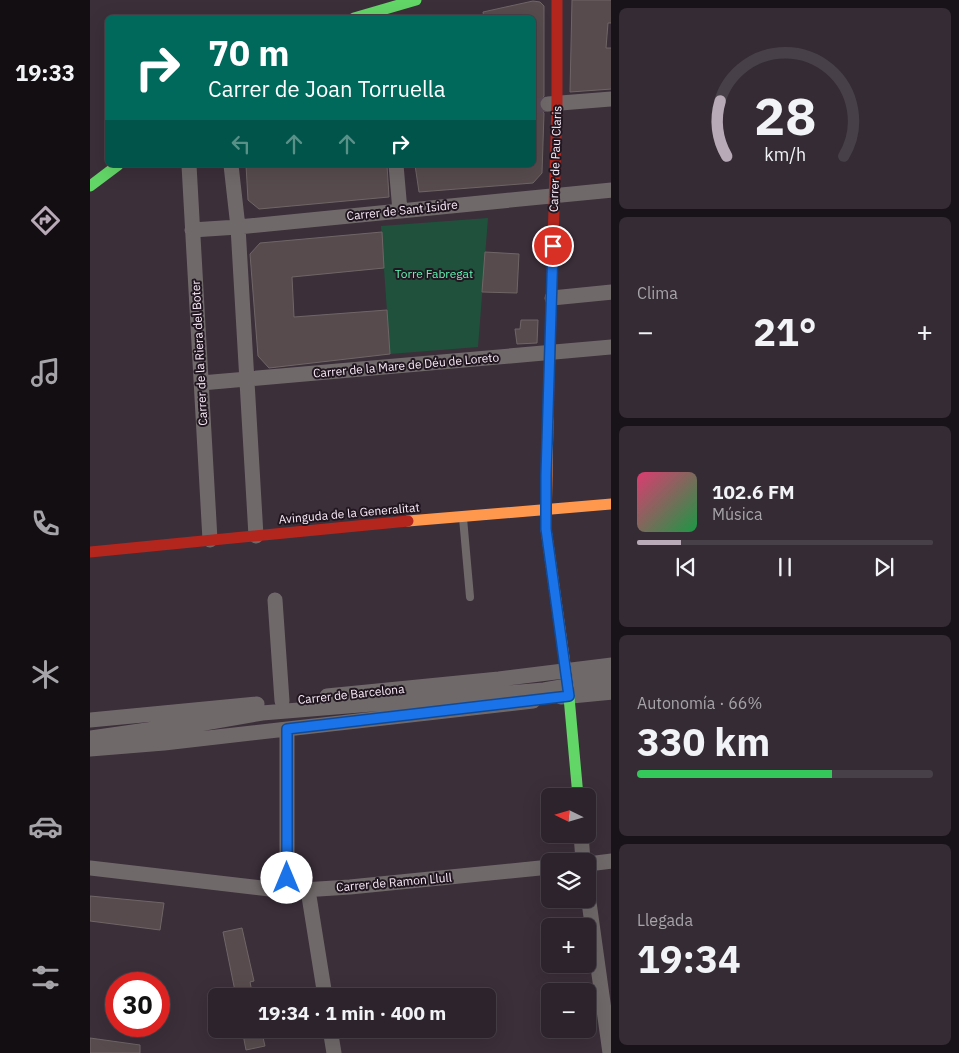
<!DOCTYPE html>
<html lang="es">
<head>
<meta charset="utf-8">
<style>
	:root { --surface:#2c232c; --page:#342b34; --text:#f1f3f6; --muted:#a6a4a9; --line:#484048; --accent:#b8aab7 }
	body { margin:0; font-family:"IBM Plex Sans",sans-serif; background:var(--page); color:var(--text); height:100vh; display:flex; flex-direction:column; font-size:19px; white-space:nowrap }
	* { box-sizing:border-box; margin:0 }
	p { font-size:16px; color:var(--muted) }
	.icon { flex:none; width:28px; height:28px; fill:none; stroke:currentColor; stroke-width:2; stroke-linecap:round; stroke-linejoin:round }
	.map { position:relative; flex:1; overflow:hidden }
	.details { display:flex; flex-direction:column; gap:8px; padding:8px; background:#181318; width:348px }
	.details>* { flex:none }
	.hud { position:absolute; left:15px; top:15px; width:431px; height:152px; border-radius:8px; box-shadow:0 5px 20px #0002,0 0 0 1px var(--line); background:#00695c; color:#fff; overflow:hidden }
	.needle { width:32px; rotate:275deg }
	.fabs { position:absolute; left:451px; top:788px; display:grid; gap:10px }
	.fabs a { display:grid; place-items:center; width:55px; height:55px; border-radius:8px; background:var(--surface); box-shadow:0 5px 20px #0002,0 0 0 1px var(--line); font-size:25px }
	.speed { position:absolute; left:15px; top:972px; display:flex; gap:10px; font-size:25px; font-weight:700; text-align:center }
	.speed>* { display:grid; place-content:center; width:65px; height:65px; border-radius:50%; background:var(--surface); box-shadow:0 5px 20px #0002,0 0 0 1px var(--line); line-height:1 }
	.speed .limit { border:8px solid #d22; background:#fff; color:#111 }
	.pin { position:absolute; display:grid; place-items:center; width:42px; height:42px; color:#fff; margin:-21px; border:2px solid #fff; border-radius:50%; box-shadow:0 1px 5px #0007 }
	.me { position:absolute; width:55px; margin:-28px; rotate:0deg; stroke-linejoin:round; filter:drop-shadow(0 0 4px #0008) }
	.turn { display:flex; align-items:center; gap:18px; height:105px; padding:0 20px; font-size:22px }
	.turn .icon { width:65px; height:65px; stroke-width:2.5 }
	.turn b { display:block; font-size:35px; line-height:42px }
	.lanes { display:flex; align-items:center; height:48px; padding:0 20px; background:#0003; justify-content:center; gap:25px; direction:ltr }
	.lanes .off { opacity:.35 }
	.big { font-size:38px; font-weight:700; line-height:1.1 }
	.details .card { flex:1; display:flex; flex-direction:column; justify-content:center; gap:8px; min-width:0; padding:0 18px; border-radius:8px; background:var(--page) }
	.details .dial { align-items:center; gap:0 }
	.dial svg { height:130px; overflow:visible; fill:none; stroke:var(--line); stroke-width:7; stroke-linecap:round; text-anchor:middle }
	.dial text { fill:var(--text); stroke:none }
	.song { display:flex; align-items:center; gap:15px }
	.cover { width:60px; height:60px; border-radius:8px; background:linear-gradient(135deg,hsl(340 70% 55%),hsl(140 70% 35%)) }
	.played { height:5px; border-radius:2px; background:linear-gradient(90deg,var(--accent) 15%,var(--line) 15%) }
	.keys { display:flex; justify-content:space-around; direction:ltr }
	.heat { display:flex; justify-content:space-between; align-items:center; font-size:28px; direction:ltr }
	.charge { height:8px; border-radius:4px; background:linear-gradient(90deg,#34c759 66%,var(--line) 0) }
	.trip { position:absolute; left:118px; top:988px; width:288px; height:50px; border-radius:8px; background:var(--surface); box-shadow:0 5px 20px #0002,0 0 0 1px var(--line); font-weight:700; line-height:50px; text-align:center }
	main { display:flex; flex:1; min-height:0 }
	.tabs { display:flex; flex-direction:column; width:90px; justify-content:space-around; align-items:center; background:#120e12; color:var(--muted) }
	.tabs .icon { width:35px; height:35px }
	.tabs .current { color:var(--accent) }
	.tabs b { font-size:22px; color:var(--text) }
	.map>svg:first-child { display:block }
	.green { fill:#20513c }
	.building { fill:#574b4d; stroke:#706566 }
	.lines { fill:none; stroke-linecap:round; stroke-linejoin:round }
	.street-tunnel { stroke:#584b57; stroke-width:15; stroke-dasharray:15 8; stroke-linecap:butt }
	.lane { stroke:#70696a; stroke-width:8 }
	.street { stroke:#70696a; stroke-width:15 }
	.fast { stroke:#63d668; stroke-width:11 }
	.slow { stroke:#ff974d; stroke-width:11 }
	.jam { stroke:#b3261e; stroke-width:11 }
	.route-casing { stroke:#114b97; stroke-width:12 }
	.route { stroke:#1a73e8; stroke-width:9 }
	.labels { text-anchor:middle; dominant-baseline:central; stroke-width:4; stroke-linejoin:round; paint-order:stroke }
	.street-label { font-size:12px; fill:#fbecfa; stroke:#211720 }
	.park-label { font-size:12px; fill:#61f8b6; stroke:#211720 }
</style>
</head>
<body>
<main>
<nav class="tabs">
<b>19:33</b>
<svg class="icon current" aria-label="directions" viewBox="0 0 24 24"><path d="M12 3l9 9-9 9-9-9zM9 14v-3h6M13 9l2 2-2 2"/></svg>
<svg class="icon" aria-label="music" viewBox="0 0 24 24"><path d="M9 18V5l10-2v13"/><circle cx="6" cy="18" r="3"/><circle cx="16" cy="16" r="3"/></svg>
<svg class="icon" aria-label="phone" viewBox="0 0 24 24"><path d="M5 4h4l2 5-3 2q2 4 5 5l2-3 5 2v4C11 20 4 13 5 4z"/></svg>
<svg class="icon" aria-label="climate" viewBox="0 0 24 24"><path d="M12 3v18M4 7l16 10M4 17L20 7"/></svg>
<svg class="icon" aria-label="car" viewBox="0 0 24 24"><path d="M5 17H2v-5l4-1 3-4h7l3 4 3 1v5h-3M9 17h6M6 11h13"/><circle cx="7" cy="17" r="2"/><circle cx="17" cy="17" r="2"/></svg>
<svg class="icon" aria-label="filters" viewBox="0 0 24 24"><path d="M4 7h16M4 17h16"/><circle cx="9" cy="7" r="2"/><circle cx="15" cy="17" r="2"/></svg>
</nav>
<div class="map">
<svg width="522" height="1053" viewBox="0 0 522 1053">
	<rect width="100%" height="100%" fill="#3b2f3a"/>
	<path class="green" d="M398,218l-10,129 -88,7 -9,-128z"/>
	<path class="building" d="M482,0h40v23h-4l-2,25h6v41l-42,3z
		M443,1l7,1 4,4v90l-4,4 -1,4 1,5 4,4 -2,60 -9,10 -114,9 -4,-27h119v-147h-50l-1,-6z
		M156,165h141l2,32 -130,12 -11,-9z
		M292,232l2,36 -92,9 2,40 93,-7 3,44 -121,14 -11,-12 -8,-102 10,-11z
		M395,252l34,2 -2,39 -35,-1z
		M431,320h17l-1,23 -20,1 -2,-15h5z
		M0,896l74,7 -4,27 -70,-9z
		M152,928l12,53 -4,1 3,14h-17l-13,-64z
		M152,1029h19l4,17 -19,4z
		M0,1038l50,7v8h-50z"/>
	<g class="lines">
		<path class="street-tunnel" d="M444,106l13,-2"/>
		<path class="lane" d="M373,518l7,79"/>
		<path class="street" d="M458,104l64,-5
			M99,165l21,375
			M141,165l7,62 18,309
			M306,165l4,46
			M102,230l46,-3 374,-37
			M462,298l60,-6
			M111,383l411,-36
			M185,600l7,101
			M237,696l172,-17 113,-14
			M471,697l51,-5
			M0,720l167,-16
			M197,729v162
			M0,738l64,-9 39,-4 69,-12 282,-23 68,-12
			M0,749l74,-6 369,-42
			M491,834l2,27
			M498,864l24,-3
			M0,868l197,23 63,-4 200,-20
			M218,890l17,106
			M498,895l22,158
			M240,1029l4,24"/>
		<path class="fast" d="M264,18l62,-18
			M0,186l28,-21
			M478,686l10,110"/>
		<path class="slow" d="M458,419l-2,110 22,157
			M318,521l204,-17"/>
		<path class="jam" d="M458,419l9,-315v-104
			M0,552l318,-31"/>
	</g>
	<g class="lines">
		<g class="route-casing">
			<path id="route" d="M197,878v-149l282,-33 -23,-167v-53l7,-230"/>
		</g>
		<use href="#route" class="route"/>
	</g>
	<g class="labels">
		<g class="street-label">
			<text transform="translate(465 159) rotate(-88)">Carrer de Pau Claris</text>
			<text transform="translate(312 210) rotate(-6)">Carrer de Sant Isidre</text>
			<text transform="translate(109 353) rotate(-93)">Carrer de la Riera del Boter</text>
			<text transform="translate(316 365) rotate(-5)">Carrer de la Mare de Déu de Loreto</text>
			<text transform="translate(259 513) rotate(-5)">Avinguda de la Generalitat</text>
			<text transform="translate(261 694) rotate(-6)">Carrer de Barcelona</text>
			<text transform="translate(304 882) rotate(-5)">Carrer de Ramon Llull</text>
		</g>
		<g class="park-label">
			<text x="344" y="273">Torre Fabregat</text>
		</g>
	</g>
</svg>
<div class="fabs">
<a><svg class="needle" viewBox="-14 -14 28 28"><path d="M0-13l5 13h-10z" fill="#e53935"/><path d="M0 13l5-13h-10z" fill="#a6a4a9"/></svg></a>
<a><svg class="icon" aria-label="layers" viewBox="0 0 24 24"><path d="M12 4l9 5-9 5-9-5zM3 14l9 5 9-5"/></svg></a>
<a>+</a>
<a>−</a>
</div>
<div class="speed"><div class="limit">30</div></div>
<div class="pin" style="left:463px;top:246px;background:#d93025"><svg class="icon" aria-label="arrive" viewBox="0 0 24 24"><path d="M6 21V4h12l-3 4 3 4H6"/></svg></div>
<svg class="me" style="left:197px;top:878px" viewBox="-20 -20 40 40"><circle r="19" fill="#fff"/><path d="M0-13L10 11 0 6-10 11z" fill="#1a73e8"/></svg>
<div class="trip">19:34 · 1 min · 400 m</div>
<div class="hud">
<div class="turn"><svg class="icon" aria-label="right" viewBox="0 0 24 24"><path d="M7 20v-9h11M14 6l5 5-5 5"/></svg><div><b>70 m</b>Carrer de Joan Torruella</div></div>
<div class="lanes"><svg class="icon off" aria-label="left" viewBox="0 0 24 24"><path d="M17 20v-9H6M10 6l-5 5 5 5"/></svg><svg class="icon off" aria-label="ahead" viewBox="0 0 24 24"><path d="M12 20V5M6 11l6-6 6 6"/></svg><svg class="icon off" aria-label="ahead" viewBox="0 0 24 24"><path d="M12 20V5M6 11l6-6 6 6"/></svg><svg class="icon" aria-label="right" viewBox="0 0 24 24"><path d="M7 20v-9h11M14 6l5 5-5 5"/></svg></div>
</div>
</div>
<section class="details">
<div class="card dial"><svg viewBox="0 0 100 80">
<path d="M14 69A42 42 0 1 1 86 69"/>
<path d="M14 69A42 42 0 0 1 10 35" stroke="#b8aab7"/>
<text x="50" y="56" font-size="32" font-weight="700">28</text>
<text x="50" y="72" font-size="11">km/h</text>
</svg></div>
<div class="card"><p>Clima</p>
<div class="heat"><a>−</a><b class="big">21°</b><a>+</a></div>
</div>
<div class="card">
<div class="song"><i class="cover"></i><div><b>102.6 FM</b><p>Música</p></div></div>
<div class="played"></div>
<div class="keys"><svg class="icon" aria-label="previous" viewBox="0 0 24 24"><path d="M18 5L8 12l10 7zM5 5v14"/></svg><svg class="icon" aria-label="pause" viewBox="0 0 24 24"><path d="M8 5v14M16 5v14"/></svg><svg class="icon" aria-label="next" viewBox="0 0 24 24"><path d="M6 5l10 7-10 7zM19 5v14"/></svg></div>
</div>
<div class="card"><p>Autonomía · 66%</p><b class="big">330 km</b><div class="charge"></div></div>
<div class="card"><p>Llegada</p><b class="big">19:34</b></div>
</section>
</main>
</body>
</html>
